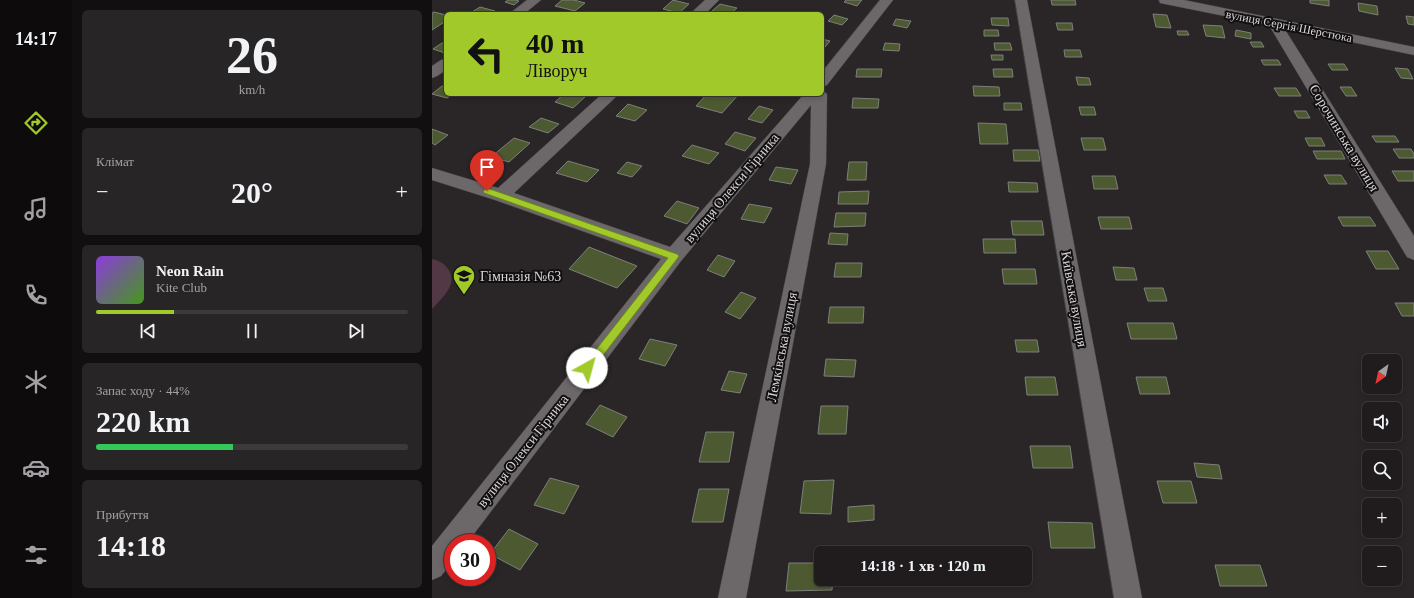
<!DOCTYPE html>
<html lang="uk">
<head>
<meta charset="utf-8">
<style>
	:root { --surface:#201c1e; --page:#282527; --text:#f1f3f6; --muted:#a2a1a4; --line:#3d3a3c; --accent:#a1c92a }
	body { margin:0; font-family:"Times New Roman",serif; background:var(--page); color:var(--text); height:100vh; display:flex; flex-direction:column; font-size:15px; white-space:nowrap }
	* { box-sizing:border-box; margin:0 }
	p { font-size:13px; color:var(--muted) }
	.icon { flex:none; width:22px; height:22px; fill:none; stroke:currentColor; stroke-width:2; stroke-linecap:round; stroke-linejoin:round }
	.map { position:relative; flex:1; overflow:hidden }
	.panel { display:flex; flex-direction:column; gap:10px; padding:10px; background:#120f10; width:360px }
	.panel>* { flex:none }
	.guide { position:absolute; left:12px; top:12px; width:380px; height:84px; border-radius:6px; box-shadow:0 2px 6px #0003,0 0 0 1px var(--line); background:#a1c92a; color:#111; overflow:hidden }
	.needle { width:26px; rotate:213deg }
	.buttons { position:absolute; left:930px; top:354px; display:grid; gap:8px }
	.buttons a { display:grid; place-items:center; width:40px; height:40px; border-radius:6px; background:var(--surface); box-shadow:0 2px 6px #0003,0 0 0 1px var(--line); font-size:20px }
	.speed { position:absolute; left:12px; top:534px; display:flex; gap:8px; font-size:20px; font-weight:700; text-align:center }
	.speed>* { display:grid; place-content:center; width:52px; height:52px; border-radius:50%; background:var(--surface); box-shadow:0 2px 6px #0003,0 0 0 1px var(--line); line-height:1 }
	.speed .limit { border:6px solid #d22; background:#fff; color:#111 }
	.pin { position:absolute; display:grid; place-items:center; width:34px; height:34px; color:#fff; margin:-41px -17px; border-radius:50% 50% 50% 0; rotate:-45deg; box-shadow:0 0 4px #0007 }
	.pin .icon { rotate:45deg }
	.me { position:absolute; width:44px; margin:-22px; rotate:38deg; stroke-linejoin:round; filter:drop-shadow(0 0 3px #0008) }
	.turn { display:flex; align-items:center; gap:14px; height:84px; padding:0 16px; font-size:18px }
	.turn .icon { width:52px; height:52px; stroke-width:2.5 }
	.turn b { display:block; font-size:28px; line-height:34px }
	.big { font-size:30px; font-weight:800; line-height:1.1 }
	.panel .widget { flex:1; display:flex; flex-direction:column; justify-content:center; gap:6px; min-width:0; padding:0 14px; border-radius:6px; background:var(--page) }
	.panel .dial { align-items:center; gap:0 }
	.dial b { font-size:52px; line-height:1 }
	.song { display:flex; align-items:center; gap:12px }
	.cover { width:48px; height:48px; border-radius:6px; background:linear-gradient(135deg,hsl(270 70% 55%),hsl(100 70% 35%)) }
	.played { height:4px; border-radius:2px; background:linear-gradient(90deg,var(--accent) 25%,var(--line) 25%) }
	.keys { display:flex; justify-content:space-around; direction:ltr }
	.heat { display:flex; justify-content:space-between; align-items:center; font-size:22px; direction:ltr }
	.charge { height:6px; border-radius:3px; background:linear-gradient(90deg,#34c759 44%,var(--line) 0) }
	.trip { position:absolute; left:382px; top:546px; width:218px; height:40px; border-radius:6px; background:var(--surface); box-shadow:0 2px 6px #0003,0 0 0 1px var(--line); font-weight:800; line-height:40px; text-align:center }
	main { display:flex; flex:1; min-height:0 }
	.tabs { display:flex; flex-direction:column; width:72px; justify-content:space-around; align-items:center; background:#0d0b0c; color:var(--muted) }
	.tabs .icon { width:28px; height:28px }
	.tabs .on { color:var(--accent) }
	.tabs b { font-size:18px; color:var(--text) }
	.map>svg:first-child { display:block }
	.green { fill:#523744 }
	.building { fill:#4d5a31; stroke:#7d7f7a }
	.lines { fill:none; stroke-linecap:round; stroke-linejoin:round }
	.street-casing { stroke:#464244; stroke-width:1 }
	.street { fill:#6c6769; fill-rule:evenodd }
	.route { fill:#a1c92a; stroke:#69831b }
	.labels { text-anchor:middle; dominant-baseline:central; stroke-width:4; stroke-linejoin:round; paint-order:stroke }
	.far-street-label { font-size:12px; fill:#d8d5d7; stroke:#110f10 }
	.street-label { font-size:14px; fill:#d8d5d7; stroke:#110f10 }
	.poi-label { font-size:14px; fill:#d8d5d7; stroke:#110f10; text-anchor:start }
</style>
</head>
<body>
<main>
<nav class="tabs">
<b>14:17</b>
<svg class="icon on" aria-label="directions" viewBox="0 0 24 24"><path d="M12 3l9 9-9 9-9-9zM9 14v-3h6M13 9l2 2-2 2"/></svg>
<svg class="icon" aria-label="music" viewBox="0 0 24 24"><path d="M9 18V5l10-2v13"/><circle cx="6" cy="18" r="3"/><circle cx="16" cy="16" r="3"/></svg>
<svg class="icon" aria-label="phone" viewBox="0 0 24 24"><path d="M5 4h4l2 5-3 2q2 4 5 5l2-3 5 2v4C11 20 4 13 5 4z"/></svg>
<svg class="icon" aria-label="climate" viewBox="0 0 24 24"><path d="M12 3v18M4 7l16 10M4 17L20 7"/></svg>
<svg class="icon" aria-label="car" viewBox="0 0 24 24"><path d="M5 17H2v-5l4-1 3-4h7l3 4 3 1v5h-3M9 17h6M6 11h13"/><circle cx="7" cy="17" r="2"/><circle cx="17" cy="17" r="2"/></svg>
<svg class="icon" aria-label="filters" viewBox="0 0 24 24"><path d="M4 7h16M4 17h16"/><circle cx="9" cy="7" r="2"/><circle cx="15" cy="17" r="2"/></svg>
</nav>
<section class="panel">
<div class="widget dial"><b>26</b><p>km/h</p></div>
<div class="widget"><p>Клімат</p>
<div class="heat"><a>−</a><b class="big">20°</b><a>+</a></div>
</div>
<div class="widget">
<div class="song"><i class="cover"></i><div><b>Neon Rain</b><p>Kite Club</p></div></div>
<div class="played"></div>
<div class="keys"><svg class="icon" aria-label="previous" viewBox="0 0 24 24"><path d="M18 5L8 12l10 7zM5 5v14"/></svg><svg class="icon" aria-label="pause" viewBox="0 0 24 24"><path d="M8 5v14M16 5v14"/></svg><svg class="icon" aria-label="next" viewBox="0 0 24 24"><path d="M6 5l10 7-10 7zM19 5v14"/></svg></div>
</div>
<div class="widget"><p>Запас ходу · 44%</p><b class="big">220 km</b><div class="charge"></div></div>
<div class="widget"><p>Прибуття</p><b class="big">14:18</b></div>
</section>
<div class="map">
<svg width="982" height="598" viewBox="0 0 982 598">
	<rect width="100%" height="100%" fill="#2a2628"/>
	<path class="green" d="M0,259c6,1 12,4 16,10 11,15 -6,29 -16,40z"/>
	<path class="building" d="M76,0h7l4,1 -5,4 -9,-3z
		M130,0h12l11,3 -10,8 -20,-5z
		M241,0l16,4 -10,9 -16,-4z
		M414,0h16l-5,6 -13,-4z
		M619,0h24l1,5h-24z
		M878,0h19v6l-19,-3z
		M926,3l19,3 1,9 -19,-4z
		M288,4l17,4 -7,6 -19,-2z
		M48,7l15,4 -5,3h-21z
		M2,12l12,3v6l-14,9v-17z
		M721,14l14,1 4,13 -15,-1z
		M402,15l14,4 -6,6 -14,-4z
		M974,16l8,1v8l-6,-1z
		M559,18h17l1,8 -17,-1z
		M464,19l15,2 -4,7 -14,-3z
		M624,23h16l1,7h-15z
		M771,25l19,1 3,12 -19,-2z
		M552,30h14l1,6h-15z
		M804,30l15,3v6l-16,-3z
		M745,31h10l2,4h-11z
		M390,39l8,2 -5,6h-3z
		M818,42h11l3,5h-11z
		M10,43l4,1 -1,9 -12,-4z
		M453,43l15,1 -1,7 -16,-1z
		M562,43h16l2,7h-17z
		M632,50h16l2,7h-17z
		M559,55h12v5h-11z
		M829,60h17l3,5h-17z
		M896,64h16l4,6h-16z
		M963,68l13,1 5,10 -12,-1z
		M425,69h25l-1,8h-25z
		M561,69h19l1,8h-19z
		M644,77l13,1 2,7h-13z
		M10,86l4,1v7h7l-6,4 -15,-4z
		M541,86l26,1 1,9h-26z
		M908,87h11l6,9h-11z
		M842,88h22l5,8h-22z
		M132,94h14l8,2 -13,12 -18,-6z
		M275,94h32l-17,19 -26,-7z
		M421,98l26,1 -1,9h-26z
		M572,103h17l1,7h-18z
		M196,104l19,6 -12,11 -19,-5z
		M327,106l14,4 -11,13 -14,-4z
		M647,107h15l2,8h-15z
		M862,111h12l4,7h-12z
		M109,118l18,6 -11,9 -19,-6z
		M546,123l28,1 2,20h-28z
		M0,129l16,6 -13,10 -3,-2z
		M303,132l21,6 -11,13 -20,-7z
		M940,136h23l4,6h-23z
		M82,138l16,5 -21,19 -18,-5z
		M649,138h22l3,12h-22z
		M873,138h16l4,8h-16z
		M260,145l27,8 -10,11 -27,-8z
		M961,149h18l3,5v4h-15z
		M581,150h25l2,11h-26z
		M881,151h28l4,8h-28z
		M136,161l31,9 -12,12 -31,-9z
		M195,162l15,4 -10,11 -15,-4z
		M417,162h18l-1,18h-19z
		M344,167l22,3 -7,14 -22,-4z
		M960,171h22v10h-16z
		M892,175h17l6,9h-18z
		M660,176h23l3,13h-24z
		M576,182l29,1 1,9h-29z
		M437,191l-1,13h-30l1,-12z
		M245,201l22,7 -12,16 -23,-8z
		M317,204l23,4 -8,15 -23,-4z
		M404,213h30l-1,13 -31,1z
		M666,217h31l3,12h-31z
		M906,217h32l6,9h-33z
		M579,221h31l2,14h-31z
		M398,233l18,1 -1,11 -19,-1z
		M551,239h32l1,14h-32z
		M157,247l48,19 -20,22 -48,-19z
		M934,251h22l11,18h-23z
		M286,255l17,6 -11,16 -17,-7z
		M404,263h26l-1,14h-27z
		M681,267l21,1 3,12h-21z
		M570,269h33l2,15h-33z
		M712,288h19l4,13h-19z
		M309,292l15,6 -16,21 -15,-7z
		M963,303h19v13h-12z
		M398,307h34l-1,16h-35z
		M695,323h46l4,16h-46z
		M218,339l27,6 -12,21 -26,-7z
		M583,340h22l2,12h-22z
		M394,359l30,1 -2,17 -30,-1z
		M297,371l18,3 -7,19 -19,-3z
		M593,377h30l3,18h-31z
		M704,377h30l4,17h-30z
		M168,405l27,12 -14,20 -27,-13z
		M389,406h27l-2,28h-28z
		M274,432h28l-5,30h-30z
		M598,446h40l3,22h-40z
		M762,463l25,2 3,14 -25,-2z
		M118,478l29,8 -15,28 -30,-9z
		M402,480l-3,34 -31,-1 4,-32z
		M725,481h34l6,22h-34z
		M267,489h30l-6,33h-31z
		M442,505v15l-26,2v-15z
		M616,522l44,1 3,25h-44z
		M77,529l29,15 -18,26 -30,-16z
		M357,563h32v16h12l-1,11 -46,1z
		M783,565h45l7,21h-47z"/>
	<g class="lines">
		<g class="street-casing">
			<path id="street" d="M95,0h14l-17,14h-15z
				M273,0h14l-14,14h-15z
				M448,0h13l-66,85 -5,2v-15z
				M583,0h12l115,598h-28z
				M727,0h25l230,47v8l-130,-27 130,208v24l-7,-3 -138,-232 -104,-21 -5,-1z
				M14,59v11l-9,6 -5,2v-12l9,-6z
				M390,90l5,4 -1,70 -80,434h-28l92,-434 1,-59 -130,156 -214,282h-14v18l-12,15 -9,4v-34l229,-287 -166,-59 -63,-20v-12l66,20 104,-94h17l-105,99 156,54 134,-153h18z"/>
		</g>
		<use href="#street" class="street"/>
	</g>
	<path class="route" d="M55,188l190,66 2,2 -2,3 -86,112 -4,2 -3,-2 -2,-3 2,-3 84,-107 -184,-65 -1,-2z"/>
	<defs>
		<g id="school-pin" transform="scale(1.15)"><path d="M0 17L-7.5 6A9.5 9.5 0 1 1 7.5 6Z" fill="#a1c92a" stroke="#110f10"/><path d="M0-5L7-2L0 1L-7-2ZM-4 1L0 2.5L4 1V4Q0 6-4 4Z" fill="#111"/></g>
	</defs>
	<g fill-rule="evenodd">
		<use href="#school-pin" x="32" y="276"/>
	</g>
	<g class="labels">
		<g class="far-street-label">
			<text transform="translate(857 26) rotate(11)">вулиця Сергія Шерстюка</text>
		</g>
		<g class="street-label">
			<text transform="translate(912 138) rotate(59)">Сорочинська вулиця</text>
			<text transform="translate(300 188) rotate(-50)">вулиця Олекси Гірника</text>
			<text transform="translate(642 299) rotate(80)">Київська вулиця</text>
			<text transform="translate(350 347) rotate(-79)">Лемківська вулиця</text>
			<text transform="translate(91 451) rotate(-52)">вулиця Олекси Гірника</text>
		</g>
		<g class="poi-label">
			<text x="48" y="276">Гімназія №63</text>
		</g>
	</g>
</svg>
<div class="buttons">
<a><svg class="needle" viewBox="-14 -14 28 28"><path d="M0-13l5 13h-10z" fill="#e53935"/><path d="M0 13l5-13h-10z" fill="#a2a1a4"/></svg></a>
<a><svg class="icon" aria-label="sound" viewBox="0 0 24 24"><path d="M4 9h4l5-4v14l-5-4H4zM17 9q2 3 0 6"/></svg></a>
<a><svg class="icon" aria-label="search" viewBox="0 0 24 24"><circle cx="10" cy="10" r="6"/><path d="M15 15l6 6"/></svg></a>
<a>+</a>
<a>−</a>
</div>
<div class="speed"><div class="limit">30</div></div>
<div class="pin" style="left:55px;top:191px;background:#d93025"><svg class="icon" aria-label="arrive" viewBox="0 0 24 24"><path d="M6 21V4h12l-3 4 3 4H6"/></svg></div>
<svg class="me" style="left:155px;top:368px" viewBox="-20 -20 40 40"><circle r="19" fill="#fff"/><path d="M0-13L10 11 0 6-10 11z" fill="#a1c92a"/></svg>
<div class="trip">14:18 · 1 хв · 120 m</div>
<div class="guide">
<div class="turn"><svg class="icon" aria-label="left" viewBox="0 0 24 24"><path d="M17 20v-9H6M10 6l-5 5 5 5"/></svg><div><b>40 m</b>Ліворуч</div></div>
</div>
</div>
</main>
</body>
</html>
